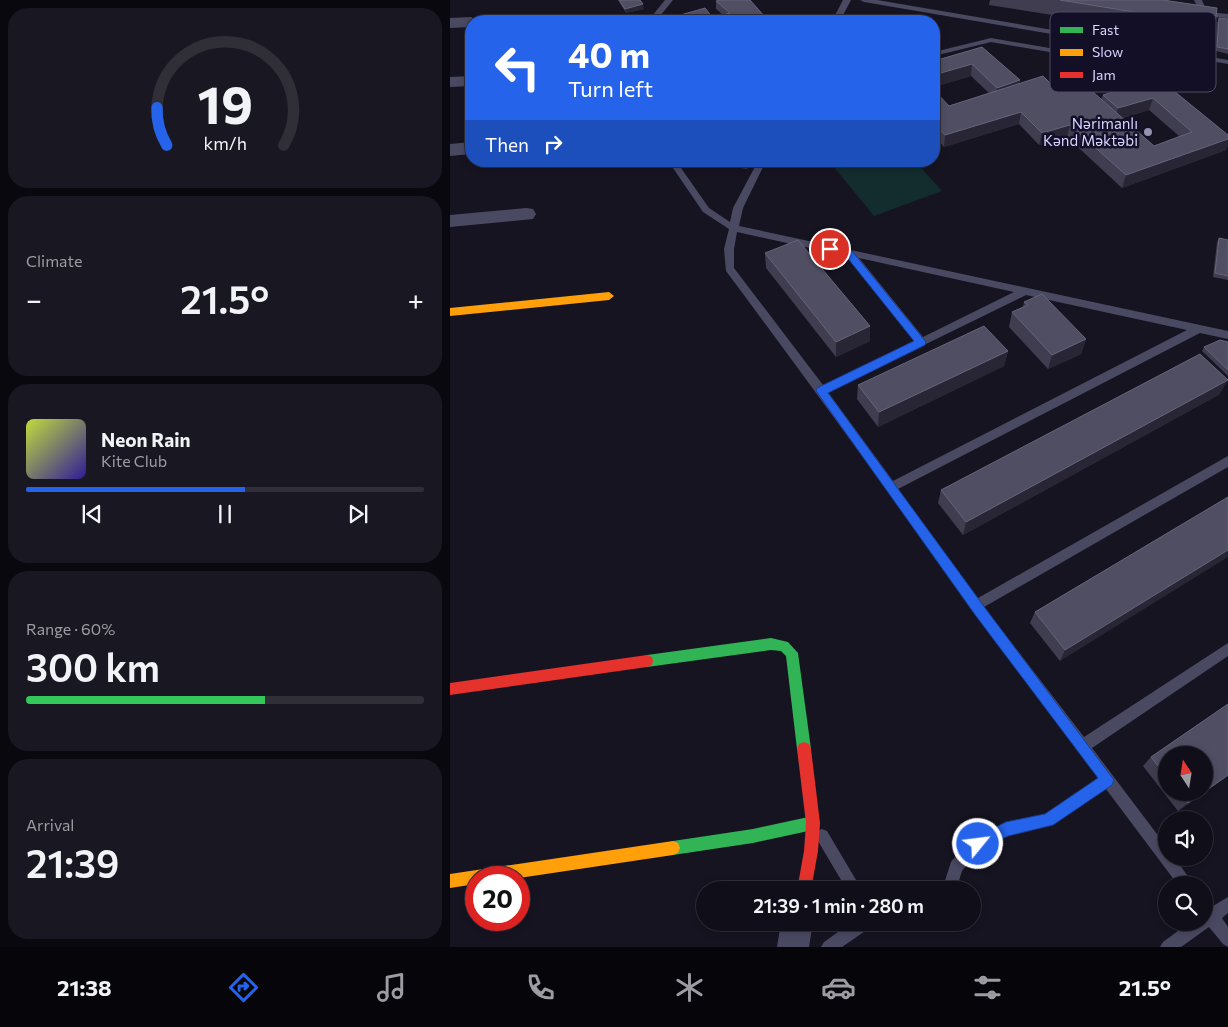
<!DOCTYPE html>
<html lang="en">
<head>
<meta charset="utf-8">
<style>
	:root { --surface:#100f19; --page:#191822; --text:#f1f3f6; --muted:#9c9ca2; --line:#302f38; --accent:#2563eb }
	body { margin:0; font-family:Commissioner,sans-serif; background:var(--page); color:var(--text); height:100vh; display:flex; flex-direction:column; font-size:19px; white-space:nowrap }
	* { box-sizing:border-box; margin:0 }
	p { font-size:16px; color:var(--muted) }
	.icon { flex:none; width:28px; height:28px; fill:none; stroke:currentColor; stroke-width:2; stroke-linecap:round; stroke-linejoin:round }
	.map { position:relative; flex:1; overflow:hidden }
	.panel { display:flex; flex-direction:column; gap:8px; padding:8px; background:#09080e; width:450px }
	.panel>* { flex:none }
	.top-card { position:absolute; left:15px; top:15px; width:475px; height:152px; border-radius:20px; box-shadow:0 2px 8px #0003,0 0 0 1px var(--line); background:#2563eb; color:#fff; overflow:hidden }
	.needle { width:32px; rotate:348deg }
	.controls { position:absolute; left:708px; top:746px; display:grid; gap:10px }
	.controls a { display:grid; place-items:center; width:55px; height:55px; border-radius:50%; background:var(--surface); box-shadow:0 2px 8px #0003,0 0 0 1px var(--line); font-size:25px }
	.speed { position:absolute; left:15px; top:866px; display:flex; gap:10px; font-size:25px; font-weight:700; text-align:center }
	.speed>* { display:grid; place-content:center; width:65px; height:65px; border-radius:50%; background:var(--surface); box-shadow:0 2px 8px #0003,0 0 0 1px var(--line); line-height:1 }
	.speed .limit { border:8px solid #d22; background:#fff; color:#111 }
	.pin { position:absolute; display:grid; place-items:center; width:42px; height:42px; color:#fff; margin:-21px; border:2px solid #fff; border-radius:50%; box-shadow:0 1px 5px #0007 }
	.me { position:absolute; width:55px; margin:-28px; rotate:61deg; stroke-linejoin:round; filter:drop-shadow(0 0 4px #0008) }
	.turn { display:flex; align-items:center; gap:18px; height:105px; padding:0 20px; font-size:22px }
	.turn .icon { width:65px; height:65px; stroke-width:2.5 }
	.turn b { display:block; font-size:35px; line-height:42px }
	.then { display:flex; align-items:center; height:48px; padding:0 20px; background:#0003; gap:10px; font-size:19px }
	.big { font-size:38px; font-weight:600; line-height:1.1 }
	.panel .tile { flex:1; display:flex; flex-direction:column; justify-content:center; gap:8px; min-width:0; padding:0 18px; border-radius:20px; background:var(--page) }
	.panel .dial { align-items:center; gap:0 }
	.dial svg { height:130px; overflow:visible; fill:none; stroke:var(--line); stroke-width:7; stroke-linecap:round; text-anchor:middle }
	.dial text { fill:var(--text); stroke:none }
	.song { display:flex; align-items:center; gap:15px }
	.cover { width:60px; height:60px; border-radius:8px; background:linear-gradient(135deg,hsl(70 70% 55%),hsl(250 70% 35%)) }
	.played { height:5px; border-radius:2px; background:linear-gradient(90deg,var(--accent) 55%,var(--line) 55%) }
	.keys { display:flex; justify-content:space-around; direction:ltr }
	.heat { display:flex; justify-content:space-between; align-items:center; font-size:28px; direction:ltr }
	.charge { height:8px; border-radius:4px; background:linear-gradient(90deg,#34c759 60%,var(--line) 0) }
	.trip { position:absolute; left:246px; top:881px; width:285px; height:50px; border-radius:25px; background:var(--surface); box-shadow:0 2px 8px #0003,0 0 0 1px var(--line); font-weight:600; line-height:50px; text-align:center }
	.dock { display:flex; height:80px; justify-content:space-around; align-items:center; background:#06060a; color:var(--muted) }
	.dock .icon { width:35px; height:35px }
	.dock .on { color:var(--accent) }
	.dock b { font-size:22px; color:var(--text) }
	main { display:flex; flex:1; min-height:0 }
	.map>svg:first-child { display:block }
	.green { fill:#132c2d }
	.lines { fill:none; stroke-linecap:round; stroke-linejoin:round }
	.lane { fill:#4a4962; fill-rule:evenodd }
	.street { fill:#4a4962; fill-rule:evenodd }
	.fast { fill:#30b455; fill-rule:evenodd }
	.slow { fill:#ff9f0a; fill-rule:evenodd }
	.jam { fill:#e5322d; fill-rule:evenodd }
	.wall { fill:#403d50; fill-rule:evenodd }
	.shaded-wall { fill:#282635 }
	.building { fill:#504e63; stroke:#66637b }
	.route { fill:#2563eb; stroke:#184099 }
	.poi-dot { fill:#9591b1; stroke:#130f26; stroke-width:2 }
	.labels { text-anchor:middle; dominant-baseline:central; stroke-width:5; stroke-linejoin:round; paint-order:stroke }
	.far-poi-label { font-size:15px; fill:#d9d4ff; stroke:#130f26; text-anchor:end }
	.key { fill:#130f26; stroke:#4e4a67; stroke-width:1 }
	.key-label { font-size:14px; fill:#d9d4ff }
</style>
</head>
<body>
<main>
<section class="panel">
<div class="tile dial"><svg viewBox="0 0 100 80">
<path d="M14 69A42 42 0 1 1 86 69"/>
<path d="M14 69A42 42 0 0 1 8 46" stroke="#2563eb"/>
<text x="50" y="56" font-size="32" font-weight="700">19</text>
<text x="50" y="72" font-size="11">km/h</text>
</svg></div>
<div class="tile"><p>Climate</p>
<div class="heat"><a>−</a><b class="big">21.5°</b><a>+</a></div>
</div>
<div class="tile">
<div class="song"><i class="cover"></i><div><b>Neon Rain</b><p>Kite Club</p></div></div>
<div class="played"></div>
<div class="keys"><svg class="icon" aria-label="previous" viewBox="0 0 24 24"><path d="M18 5L8 12l10 7zM5 5v14"/></svg><svg class="icon" aria-label="pause" viewBox="0 0 24 24"><path d="M8 5v14M16 5v14"/></svg><svg class="icon" aria-label="next" viewBox="0 0 24 24"><path d="M6 5l10 7-10 7zM19 5v14"/></svg></div>
</div>
<div class="tile"><p>Range · 60%</p><b class="big">300 km</b><div class="charge"></div></div>
<div class="tile"><p>Arrival</p><b class="big">21:39</b></div>
</section>
<div class="map">
<svg width="778" height="947" viewBox="0 0 778 947">
	<rect width="100%" height="100%" fill="#161421"/>
	<path class="green" d="M379,161h86l27,30 -68,25z"/>
	<g class="lines">
		<path class="lane" d="M215,0h8l-17,21h-8z
			M393,0h8l-11,21h-8z
			M410,0h17l351,60v4l-364,-62z
			M744,0h8l5,12 21,2v4l-29,-2 1,-4z
			M541,38l128,22 4,2 -4,2 -128,-22 -57,14v-4z
			M223,161h8v7l28,40 21,14 3,-14 25,-47h8l-23,47 -4,18 489,105v8l-28,-6 -302,156 80,109 250,-142v11l-244,140 100,130 144,-94v13l-136,92 74,98v12h9l19,27h-16l-72,-96 -53,36 -46,11 -33,19 -12,16 -6,19h-14l9,-28 13,-17 18,-12 24,-11 39,-8 53,-36c-126,-168 -246,-338 -372,-507l-2,-22 5,-20 -26,-17 -30,-44zM287,232l109,24 68,85 -91,44 -89,-117v-19zM409,258l155,34 -91,45zM576,295l161,35 -294,151 -65,-89z
			M372,829l5,2 35,59h-15l-32,-54 2,-5z
			M778,897v16l-6,5 6,9v20l-5,-3 -14,-17 -28,20h-21l3,-5 27,-20h14v-22l5,2 4,4z
			M402,922h21l-2,5 -29,20h-21l3,-5z"/>
		<path class="street" d="M21,17l7,4h-7v6l-21,1v-10z
			M21,76v10l-21,1v-10z
			M21,142v12l-21,2v-12z
			M76,208l7,1 3,5 -3,5 -83,8v-12z
			M331,922h32l-4,25h-32z"/>
		<path class="fast" d="M96,14l4,2 -1,2 -45,3h-31l4,-2z
			M321,638l17,4 10,11 13,96 -2,5 -5,2 -5,-2 -2,-5 -11,-93 -5,-5 -10,-1 -124,17 -5,-2 -1,-4 1,-4 5,-2z
			M363,816l5,2 2,5 -2,5 -5,2 -60,13 -80,12 -5,-2 -2,-5 2,-5 5,-2 80,-12z"/>
		<path class="slow" d="M159,292l5,4 -5,4 -159,16v-8z
			M223,841l5,2 2,5 -2,5 -5,2 -154,23h-43v6l-26,4v-14z"/>
		<path class="jam" d="M197,655l5,2 1,4 -1,4 -5,2 -197,28v-12z
			M354,742l5,2 2,5 9,74 -2,28 -7,39h-14l7,-39 2,-28 -9,-74 2,-5z"/>
	</g>
	<path class="wall" d="M168,0h22l4,9 -18,4z
		M540,0h173l52,25 -5,15 -221,-35z
		M266,1l49,16v4h-87l-1,-5 36,2 10,-3 -7,-6z
		M769,18l9,1v35l-12,-3 1,-28z
		M532,47l38,33 -1,4 31,-1 26,4 25,12 2,-4 55,-17 68,72 -104,38 -55,-51 -28,8 -20,-21 -75,23 -10,-11v-46l15,16 40,-13 -18,-17 -37,11zM699,110l30,26 -25,10 -31,-28z
		M274,161h27l-4,8 -23,-4z
		M769,238l9,2v40l-15,-3 4,-35z
		M315,253l105,73v15l-34,16 -70,-89z
		M574,302l62,37 -5,15 -33,15 -39,-42 3,-15 11,-5z
		M778,342v34l-26,-25 2,-4z
		M558,351l-4,15 -126,61 -21,-28 1,-14z
		M770,394l-257,141 -25,-32 3,-13z
		M778,497l-168,164 -30,-38 5,-11z
		M778,704v72l-50,35 -35,-45 8,-9zM716,755h38v37h-38z"/>
	<path class="shaded-wall" d="M193,4l1,5 -18,4 -1,-4z
		M282,16l1,5h-17z
		M522,64l-1,12 -37,11v-12z
		M570,80l-2,13 -22,7 1,-12z
		M703,98l-4,12 -34,10 3,-12z
		M571,112l-2,12 -75,23 1,-12z
		M620,125l-3,12 -28,8 3,-12z
		M778,139v7l-2,4 -104,38 4,-13z
		M296,161h5l-4,8z
		M420,326v15l-34,16v-15z
		M636,339l-5,15 -33,15 4,-14z
		M558,351l-4,15 -126,61 1,-15z
		M778,380l-8,14 -257,141 3,-13z
		M778,550v7l-168,104 5,-11z
		M778,775v1l-50,35 10,-8z"/>
	<path class="building" d="M169,0h21l3,4 -18,5z
		M270,0h30l15,17 -3,1 3,3h-28l-5,-5 -16,5h1h-35l-5,-5 28,-8 8,10 17,-5 -14,-12z
		M610,0h103l54,8 -2,17z
		M769,18l9,1v30l-11,-2z
		M532,47l38,33 -23,8 -25,-24 -38,11v-14z
		M593,76l7,7 6,-3 15,2 5,5 8,-3 70,62 38,-14 -39,-34 -35,10 -15,-13 55,-17 70,57v4l-102,36 -56,-50 -28,8 -21,-21 -76,23 -11,-12v-33l15,16z
		M769,238l9,2v36l-13,-3z
		M348,240l72,86 -34,16 -71,-89z
		M592,294l44,45 -34,16 -40,-43 16,-7 -4,-3z
		M534,326l24,25 -129,61 -21,-27z
		M770,340l8,2v28l-24,-23z
		M750,354l28,26 -262,142 -25,-32z
		M778,497v53l-163,100 -30,-38z
		M778,704v71l-24,17v-37h-38v21l-15,-19z
		M729,792h24l-15,11z"/>
	<path class="route" d="M380,246l22,5 74,91 -1,3 -97,48 157,215 129,172 -2,5 -59,40 -45,11 -30,15 -5,-2 -2,-5 2,-5 33,-17 39,-8 53,-36 -122,-162 -160,-225 1,-3 97,-47 -68,-85 -20,-5 -1,-2z"/>
	<circle class="poi-dot" cx="698" cy="132" r="5"/>
	<g class="labels">
		<g class="far-poi-label">
			<text x="688" y="123">Nərimanlı<tspan x="688" dy="17">Kənd Məktəbi</tspan></text>
		</g>
	</g>
	<rect x="600" y="12" width="166" height="80" rx="8" class="key"/>
	<rect x="610" y="27" width="23" height="6" fill="#30b455"/>
	<rect x="610" y="49" width="23" height="7" fill="#ff9f0a"/>
	<rect x="610" y="72" width="23" height="6" fill="#e5322d"/>
	<g class="key-label">
		<text x="642" y="35">Fast</text>
		<text x="642" y="57">Slow</text>
		<text x="642" y="80">Jam</text>
	</g>
</svg>
<div class="controls">
<a><svg class="needle" viewBox="-14 -14 28 28"><path d="M0-13l5 13h-10z" fill="#e53935"/><path d="M0 13l5-13h-10z" fill="#9c9ca2"/></svg></a>
<a><svg class="icon" aria-label="sound" viewBox="0 0 24 24"><path d="M4 9h4l5-4v14l-5-4H4zM17 9q2 3 0 6"/></svg></a>
<a><svg class="icon" aria-label="search" viewBox="0 0 24 24"><circle cx="10" cy="10" r="6"/><path d="M15 15l6 6"/></svg></a>
</div>
<div class="speed"><div class="limit">20</div></div>
<div class="pin" style="left:380px;top:249px;background:#d93025"><svg class="icon" aria-label="arrive" viewBox="0 0 24 24"><path d="M6 21V4h12l-3 4 3 4H6"/></svg></div>
<svg class="me" style="left:528px;top:844px" viewBox="-20 -20 40 40"><circle r="17" fill="#2563eb" stroke="#fff" stroke-width="3"/><path d="M0-11L8 9 0 5-8 9z" fill="#fff"/></svg>
<div class="trip">21:39 · 1 min · 280 m</div>
<div class="top-card">
<div class="turn"><svg class="icon" aria-label="left" viewBox="0 0 24 24"><path d="M17 20v-9H6M10 6l-5 5 5 5"/></svg><div><b>40 m</b>Turn left</div></div>
<div class="then">Then<svg class="icon" aria-label="right" viewBox="0 0 24 24"><path d="M7 20v-9h11M14 6l5 5-5 5"/></svg></div>
</div>
</div>
</main>
<nav class="dock">
<b>21:38</b>
<svg class="icon on" aria-label="directions" viewBox="0 0 24 24"><path d="M12 3l9 9-9 9-9-9zM9 14v-3h6M13 9l2 2-2 2"/></svg>
<svg class="icon" aria-label="music" viewBox="0 0 24 24"><path d="M9 18V5l10-2v13"/><circle cx="6" cy="18" r="3"/><circle cx="16" cy="16" r="3"/></svg>
<svg class="icon" aria-label="phone" viewBox="0 0 24 24"><path d="M5 4h4l2 5-3 2q2 4 5 5l2-3 5 2v4C11 20 4 13 5 4z"/></svg>
<svg class="icon" aria-label="climate" viewBox="0 0 24 24"><path d="M12 3v18M4 7l16 10M4 17L20 7"/></svg>
<svg class="icon" aria-label="car" viewBox="0 0 24 24"><path d="M5 17H2v-5l4-1 3-4h7l3 4 3 1v5h-3M9 17h6M6 11h13"/><circle cx="7" cy="17" r="2"/><circle cx="17" cy="17" r="2"/></svg>
<svg class="icon" aria-label="filters" viewBox="0 0 24 24"><path d="M4 7h16M4 17h16"/><circle cx="9" cy="7" r="2"/><circle cx="15" cy="17" r="2"/></svg>
<b>21.5°</b>
</nav>
</body>
</html>
